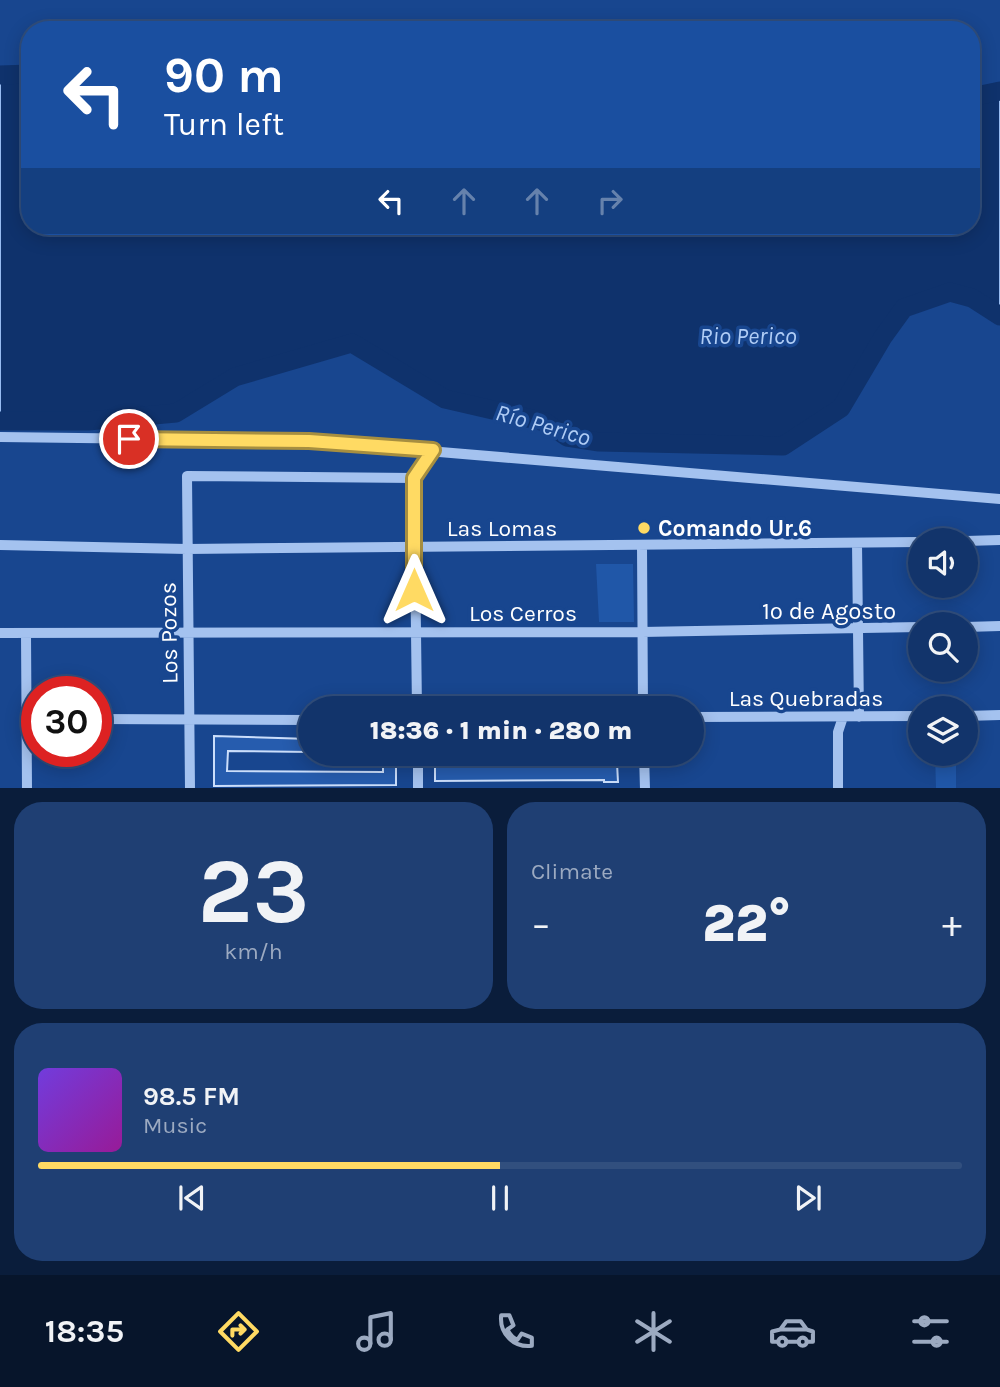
<!DOCTYPE html>
<html lang="en">
<head>
<meta charset="utf-8">
<style>
	:root { --surface:#12346b; --page:#1f3f73; --text:#f1f3f6; --muted:#9caac1; --line:#314f7e; --accent:#ffda63 }
	body { margin:0; font-family:Karla,sans-serif; background:var(--page); color:var(--text); height:100vh; display:flex; flex-direction:column; font-size:26px; white-space:nowrap }
	* { box-sizing:border-box; margin:0 }
	p { font-size:23px; color:var(--muted) }
	.icon { flex:none; width:38px; height:38px; fill:none; stroke:currentColor; stroke-width:2; stroke-linecap:round; stroke-linejoin:round }
	.map { position:relative; height:788px; overflow:hidden }
	.side { display:flex; flex-direction:column; gap:14px; padding:14px; background:#0a1d3b; flex:1 }
	.side>* { flex:none }
	.top-card { position:absolute; left:21px; top:21px; width:959px; height:214px; border-radius:28px; box-shadow:0 4px 18px #0003,0 0 0 2px var(--line); background:#1a4fa0; color:#fff; overflow:hidden }
	.controls { position:absolute; left:908px; top:528px; display:grid; gap:14px }
	.controls a { display:grid; place-items:center; width:70px; height:70px; border-radius:50%; background:var(--surface); box-shadow:0 4px 18px #0003,0 0 0 2px var(--line); font-size:35px }
	.speed { position:absolute; left:21px; top:676px; display:flex; gap:14px; font-size:35px; font-weight:700; text-align:center }
	.speed>* { display:grid; place-content:center; width:91px; height:91px; border-radius:50%; background:var(--surface); box-shadow:0 4px 18px #0003,0 0 0 2px var(--line); line-height:1 }
	.speed .limit { border:10px solid #d22; background:#fff; color:#111 }
	.pin { position:absolute; display:grid; place-items:center; width:60px; height:60px; color:#fff; margin:-30px; border:4px solid #fff; border-radius:50%; box-shadow:0 2px 7px #0007 }
	.me { position:absolute; width:77px; margin:-38px; rotate:0deg; stroke-linejoin:round; filter:drop-shadow(0 0 5px #0008) }
	.turn { display:flex; align-items:center; gap:24px; height:147px; padding:0 28px; font-size:32px }
	.turn .icon { width:91px; height:91px; stroke-width:2.5 }
	.turn b { display:block; font-size:49px; line-height:60px }
	.lanes { display:flex; align-items:center; height:66px; padding:0 28px; background:#0003; justify-content:center; gap:35px; direction:ltr }
	.lanes .off { opacity:.35 }
	.big { font-size:52px; font-weight:800; line-height:1.1 }
	.side .widget { flex:1; display:flex; flex-direction:column; justify-content:center; gap:10px; min-width:0; padding:0 24px; border-radius:28px; background:var(--page) }
	.side .dial { align-items:center; gap:0 }
	.dial b { font-size:91px; line-height:1 }
	.song { display:flex; align-items:center; gap:21px }
	.cover { width:84px; height:84px; border-radius:10px; background:linear-gradient(135deg,hsl(260 70% 55%),hsl(300 70% 35%)) }
	.played { height:7px; border-radius:4px; background:linear-gradient(90deg,var(--accent) 50%,var(--line) 50%) }
	.keys { display:flex; justify-content:space-around; direction:ltr }
	.heat { display:flex; justify-content:space-between; align-items:center; font-size:38px; direction:ltr }
	.side .tiles { flex:1; display:grid; gap:14px; grid-template-columns:1fr 1fr }
	.widget:last-child { grid-column:span 2 }
	.trip { position:absolute; left:298px; top:696px; width:406px; height:70px; border-radius:35px; background:var(--surface); box-shadow:0 4px 18px #0003,0 0 0 2px var(--line); font-weight:800; line-height:70px; text-align:center }
	.menu { display:flex; height:112px; justify-content:space-around; align-items:center; background:#07152b; color:var(--muted) }
	.menu .icon { width:49px; height:49px }
	.menu .current { color:var(--accent) }
	.menu b { font-size:32px; color:var(--text) }
	.map>svg:first-child { display:block }
	.green { fill:#2057a8 }
	.water { fill:#0f326c; stroke:#97bcf2; stroke-width:2 }
	.lines { fill:none; stroke-linecap:round; stroke-linejoin:round }
	.river { stroke:#0f326c; stroke-width:19 }
	.building { fill:#265cae; stroke:#cbdefb; stroke-width:2 }
	.minor { stroke:#a4c2ef; stroke-width:10 }
	.route-casing { stroke:#a68e40; stroke-width:18 }
	.route { stroke:#ffda63; stroke-width:12 }
	.poi-dot { fill:#ffda63; stroke:#18468f; stroke-width:2.5 }
	.labels { text-anchor:middle; dominant-baseline:central; stroke-width:7; stroke-linejoin:round; paint-order:stroke }
	.street-label { font-size:23px; fill:#fff; stroke:#18468f }
	.poi-label { font-size:23px; font-weight:bold; fill:#fff; stroke:#18468f; text-anchor:start }
	.water-label { font-size:24px; font-style:italic; fill:#b0cdf6; stroke:#18468f }
	.neighbourhood-label { font-size:24px; fill:#fff; stroke:#18468f }
</style>
</head>
<body>
<div class="map">
<svg width="1000" height="789" viewBox="0 0 1000 789">
	<rect width="100%" height="100%" fill="#18468f"/>
	<path class="green" d="M596,564h37l1,58h-35z
		M935,754h21v34h-20z"/>
	<path class="water" d="M30,74v152h941v-129l29,-6v225l-28,-18 -22,-6 -46,16 -21,29 -42,71 -58,38 -184,-4 -32,-5 -22,-15 -100,-23 -93,-56 -117,34 -59,36 -88,8h-88v-346z"/>
	<g class="lines">
		<path class="river" d="M0,75l30,-1
			M971,97l29,-6
			M0,421h88l88,-8 59,-36 117,-34 93,56 100,23 22,15 32,5 184,4 58,-38 42,-71 21,-29 46,-16 22,6 28,18"/>
	</g>
	<path class="building" d="M214,736l96,3v13l-82,-1 -1,20 156,1v-18h13v31l-182,1z
		M435,762h13v4l95,1h61v-4h13l1,19h-14v-2l-169,1z"/>
	<g class="lines">
		<path class="minor" d="M0,437l309,4 691,58
			M414,478l3,231
			M414,478l19,-28
			M966,541l34,-1
			M857,543l2,174
			M0,545l187,4 733,-7
			M642,546l1,163
			M966,627l34,-1
			M0,633l642,-1 278,-5
			M26,634l1,155
			M966,716l34,-1
			M691,717l229,-1
			M96,719l214,1
			M418,754v35
			M644,754l1,35
			M190,789l-3,-313 227,2
			M838,789v-57l5,-15"/>
	</g>
	<g class="lines">
		<g class="route-casing">
			<path id="route" d="M129,439l180,2 124,9 -19,28v112"/>
		</g>
		<use href="#route" class="route"/>
	</g>
	<circle class="poi-dot" cx="644" cy="528" r="7"/>
	<g class="labels">
		<g class="street-label">
			<text x="502" y="528">Las Lomas</text>
			<text x="523" y="613">Los Cerros</text>
			<text transform="translate(169 633) rotate(-91)">Los Pozos</text>
			<text x="806" y="698">Las Quebradas</text>
		</g>
		<g class="poi-label">
			<text x="658" y="528">Comando Ur.6</text>
		</g>
		<g class="water-label">
			<text x="748" y="336">Rio Perico</text>
			<text transform="translate(543 425) rotate(16)">Río Perico</text>
		</g>
		<g class="neighbourhood-label">
			<text x="829" y="611">1º de Agosto</text>
		</g>
	</g>
</svg>
<div class="controls">
<a><svg class="icon" aria-label="sound" viewBox="0 0 24 24"><path d="M4 9h4l5-4v14l-5-4H4zM17 9q2 3 0 6"/></svg></a>
<a><svg class="icon" aria-label="search" viewBox="0 0 24 24"><circle cx="10" cy="10" r="6"/><path d="M15 15l6 6"/></svg></a>
<a><svg class="icon" aria-label="layers" viewBox="0 0 24 24"><path d="M12 4l9 5-9 5-9-5zM3 14l9 5 9-5"/></svg></a>
</div>
<div class="speed"><div class="limit">30</div></div>
<div class="pin" style="left:129px;top:439px;background:#d93025"><svg class="icon" aria-label="arrive" viewBox="0 0 24 24"><path d="M6 21V4h12l-3 4 3 4H6"/></svg></div>
<svg class="me" style="left:414px;top:590px" viewBox="-20 -20 40 40"><path d="M0-17L14 15 0 8-14 15z" fill="#ffda63" stroke="#fff" stroke-width="4"/></svg>
<div class="trip">18:36 · 1 min · 280 m</div>
<div class="top-card">
<div class="turn"><svg class="icon" aria-label="left" viewBox="0 0 24 24"><path d="M17 20v-9H6M10 6l-5 5 5 5"/></svg><div><b>90 m</b>Turn left</div></div>
<div class="lanes"><svg class="icon" aria-label="left" viewBox="0 0 24 24"><path d="M17 20v-9H6M10 6l-5 5 5 5"/></svg><svg class="icon off" aria-label="ahead" viewBox="0 0 24 24"><path d="M12 20V5M6 11l6-6 6 6"/></svg><svg class="icon off" aria-label="ahead" viewBox="0 0 24 24"><path d="M12 20V5M6 11l6-6 6 6"/></svg><svg class="icon off" aria-label="right" viewBox="0 0 24 24"><path d="M7 20v-9h11M14 6l5 5-5 5"/></svg></div>
</div>
</div>
<section class="side">
<div class="tiles">
<div class="widget dial"><b>23</b><p>km/h</p></div>
<div class="widget"><p>Climate</p>
<div class="heat"><a>−</a><b class="big">22°</b><a>+</a></div>
</div>
<div class="widget">
<div class="song"><i class="cover"></i><div><b>98.5 FM</b><p>Music</p></div></div>
<div class="played"></div>
<div class="keys"><svg class="icon" aria-label="previous" viewBox="0 0 24 24"><path d="M18 5L8 12l10 7zM5 5v14"/></svg><svg class="icon" aria-label="pause" viewBox="0 0 24 24"><path d="M8 5v14M16 5v14"/></svg><svg class="icon" aria-label="next" viewBox="0 0 24 24"><path d="M6 5l10 7-10 7zM19 5v14"/></svg></div>
</div>
</div>
</section>
<nav class="menu">
<b>18:35</b>
<svg class="icon current" aria-label="directions" viewBox="0 0 24 24"><path d="M12 3l9 9-9 9-9-9zM9 14v-3h6M13 9l2 2-2 2"/></svg>
<svg class="icon" aria-label="music" viewBox="0 0 24 24"><path d="M9 18V5l10-2v13"/><circle cx="6" cy="18" r="3"/><circle cx="16" cy="16" r="3"/></svg>
<svg class="icon" aria-label="phone" viewBox="0 0 24 24"><path d="M5 4h4l2 5-3 2q2 4 5 5l2-3 5 2v4C11 20 4 13 5 4z"/></svg>
<svg class="icon" aria-label="climate" viewBox="0 0 24 24"><path d="M12 3v18M4 7l16 10M4 17L20 7"/></svg>
<svg class="icon" aria-label="car" viewBox="0 0 24 24"><path d="M5 17H2v-5l4-1 3-4h7l3 4 3 1v5h-3M9 17h6M6 11h13"/><circle cx="7" cy="17" r="2"/><circle cx="17" cy="17" r="2"/></svg>
<svg class="icon" aria-label="filters" viewBox="0 0 24 24"><path d="M4 7h16M4 17h16"/><circle cx="9" cy="7" r="2"/><circle cx="15" cy="17" r="2"/></svg>
</nav>
</body>
</html>
